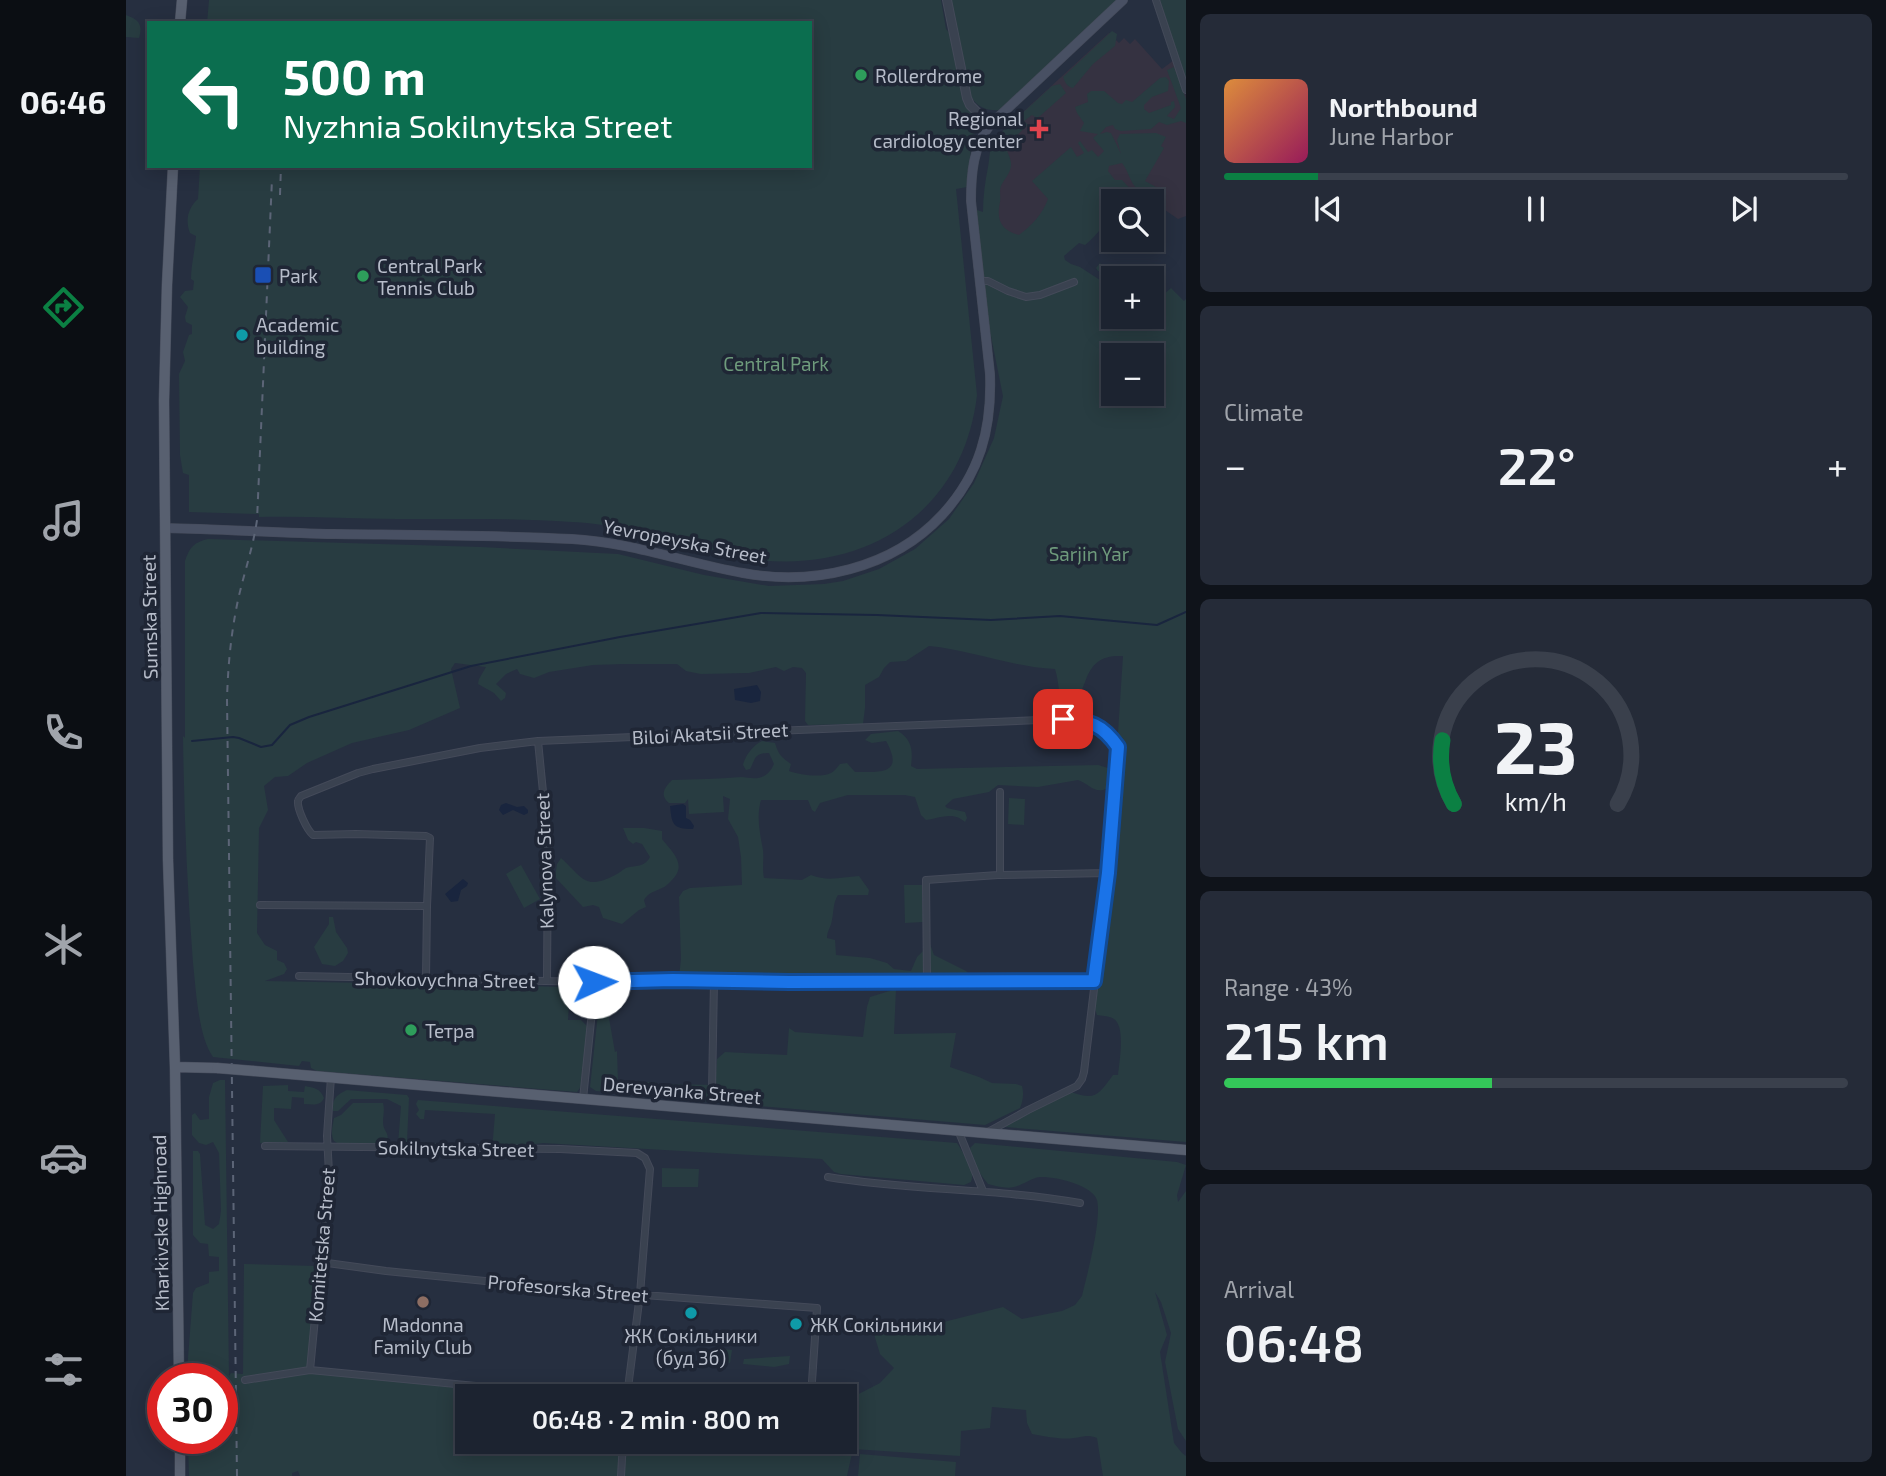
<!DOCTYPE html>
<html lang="en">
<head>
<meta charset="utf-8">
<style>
	:root { --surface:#1c2330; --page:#252b38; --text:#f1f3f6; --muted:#a0a4ab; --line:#3a404c; --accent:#0b8043 }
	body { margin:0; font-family:"Exo 2",sans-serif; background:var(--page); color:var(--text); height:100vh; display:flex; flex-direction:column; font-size:26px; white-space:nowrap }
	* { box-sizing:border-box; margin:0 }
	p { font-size:23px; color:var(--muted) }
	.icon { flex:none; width:38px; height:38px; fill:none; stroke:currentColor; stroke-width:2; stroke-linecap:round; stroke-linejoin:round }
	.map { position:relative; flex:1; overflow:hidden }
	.drawer { display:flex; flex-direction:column; gap:14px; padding:14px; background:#0f131a; width:700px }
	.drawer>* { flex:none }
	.hud { position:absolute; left:21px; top:21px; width:665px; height:147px; border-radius:0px; box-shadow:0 4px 18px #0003,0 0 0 2px var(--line); background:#0b6e4f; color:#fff; overflow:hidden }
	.buttons { position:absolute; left:975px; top:189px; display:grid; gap:14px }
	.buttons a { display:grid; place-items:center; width:63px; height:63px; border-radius:0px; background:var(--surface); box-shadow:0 4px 18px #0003,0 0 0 2px var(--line); font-size:35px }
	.speed { position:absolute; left:21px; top:1363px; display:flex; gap:14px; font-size:35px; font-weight:700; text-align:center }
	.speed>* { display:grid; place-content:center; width:91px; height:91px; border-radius:50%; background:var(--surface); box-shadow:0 4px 18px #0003,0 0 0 2px var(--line); line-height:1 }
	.speed .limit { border:10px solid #d22; background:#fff; color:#111 }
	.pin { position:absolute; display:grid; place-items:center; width:60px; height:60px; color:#fff; margin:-30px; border-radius:14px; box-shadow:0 4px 10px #0006 }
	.me { position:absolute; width:77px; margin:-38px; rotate:88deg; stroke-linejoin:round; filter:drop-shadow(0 0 5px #0008) }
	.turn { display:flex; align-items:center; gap:24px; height:147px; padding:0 21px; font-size:32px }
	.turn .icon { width:91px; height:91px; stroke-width:2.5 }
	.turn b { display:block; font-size:49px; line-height:60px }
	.big { font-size:52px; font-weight:600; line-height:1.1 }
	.drawer .tile { flex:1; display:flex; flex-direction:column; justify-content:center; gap:10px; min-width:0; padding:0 24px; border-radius:10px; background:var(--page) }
	.drawer .dial { align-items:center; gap:0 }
	.dial svg { height:182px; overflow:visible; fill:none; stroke:var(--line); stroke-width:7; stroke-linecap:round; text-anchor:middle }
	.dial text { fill:var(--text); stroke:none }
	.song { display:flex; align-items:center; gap:21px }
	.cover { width:84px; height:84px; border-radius:10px; background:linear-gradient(135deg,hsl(30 70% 55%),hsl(330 70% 35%)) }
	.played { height:7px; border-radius:4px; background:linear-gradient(90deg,var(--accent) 15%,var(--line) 15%) }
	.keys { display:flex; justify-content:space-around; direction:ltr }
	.heat { display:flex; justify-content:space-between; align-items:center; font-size:38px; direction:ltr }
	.charge { height:10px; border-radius:5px; background:linear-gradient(90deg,#34c759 43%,var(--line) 0) }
	.trip { position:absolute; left:329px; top:1384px; width:402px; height:70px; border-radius:0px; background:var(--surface); box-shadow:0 4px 18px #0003,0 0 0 2px var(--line); font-weight:600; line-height:70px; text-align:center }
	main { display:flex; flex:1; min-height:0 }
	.menu { display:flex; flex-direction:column; width:126px; justify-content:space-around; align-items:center; background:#0b0e13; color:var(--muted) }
	.menu .icon { width:49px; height:49px }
	.menu .selected { color:var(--accent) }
	.menu b { font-size:32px; color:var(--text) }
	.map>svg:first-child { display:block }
	.medical { fill:#353241 }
	.green { fill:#283c41; fill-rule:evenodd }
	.water { fill:#19253e }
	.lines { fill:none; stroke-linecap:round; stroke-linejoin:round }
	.stream { stroke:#19253e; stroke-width:2 }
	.minor-casing { stroke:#444a59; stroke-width:8 }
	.tertiary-casing { stroke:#444a59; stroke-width:10 }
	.secondary-casing { stroke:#444a59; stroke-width:10 }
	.primary-casing { stroke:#444a59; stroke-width:11 }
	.minor { stroke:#3a4250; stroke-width:6 }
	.tertiary { stroke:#3a4250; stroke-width:8 }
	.secondary { stroke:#485063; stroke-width:9 }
	.primary { stroke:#586070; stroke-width:10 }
	.rail { stroke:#5c6577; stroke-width:2; stroke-dasharray:7 7; stroke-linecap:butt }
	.primary-bridge-casing { stroke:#444a59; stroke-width:11; stroke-linecap:butt }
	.primary-bridge { stroke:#586070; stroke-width:10 }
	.route-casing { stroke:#114b97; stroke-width:18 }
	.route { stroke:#1a73e8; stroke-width:12 }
	.leisure-dot { fill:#2e9e5b; stroke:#1f2635; stroke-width:2.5 }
	.health-dot { fill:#e0444e; stroke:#1f2635; stroke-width:2.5 }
	.transit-dot { fill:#1a4fb4; stroke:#1f2635; stroke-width:2.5 }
	.culture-dot { fill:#0f9aa8; stroke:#1f2635; stroke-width:2.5 }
	.education-dot { fill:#8d6e63; stroke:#1f2635; stroke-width:2.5 }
	.labels { text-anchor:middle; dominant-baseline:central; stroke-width:7; stroke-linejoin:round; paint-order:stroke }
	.poi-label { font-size:19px; fill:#b7bdca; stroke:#1f2635; text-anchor:start }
	.park-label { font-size:19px; fill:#6e9b7c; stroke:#1f2635 }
	.street-label { font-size:19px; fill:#b7bdca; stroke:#1f2635 }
</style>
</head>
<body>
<main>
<nav class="menu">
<b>06:46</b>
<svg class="icon selected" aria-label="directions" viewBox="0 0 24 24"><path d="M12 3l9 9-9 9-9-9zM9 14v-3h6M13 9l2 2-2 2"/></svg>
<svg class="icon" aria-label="music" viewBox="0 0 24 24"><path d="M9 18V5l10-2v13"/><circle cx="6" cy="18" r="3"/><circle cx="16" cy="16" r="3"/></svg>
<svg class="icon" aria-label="phone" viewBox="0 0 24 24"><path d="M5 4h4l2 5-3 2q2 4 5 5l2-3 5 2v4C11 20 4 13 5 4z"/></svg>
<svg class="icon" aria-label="climate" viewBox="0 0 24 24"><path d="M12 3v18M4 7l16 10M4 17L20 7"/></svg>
<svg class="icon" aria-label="car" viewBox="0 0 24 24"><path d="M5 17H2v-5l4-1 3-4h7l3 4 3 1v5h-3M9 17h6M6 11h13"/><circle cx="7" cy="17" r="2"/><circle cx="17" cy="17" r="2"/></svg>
<svg class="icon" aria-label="filters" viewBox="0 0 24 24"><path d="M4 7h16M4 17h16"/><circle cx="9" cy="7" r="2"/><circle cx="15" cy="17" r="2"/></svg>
</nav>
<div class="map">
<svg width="1060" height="1476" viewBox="0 0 1060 1476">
	<rect width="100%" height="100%" fill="#262f40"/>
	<path class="medical" d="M983,33l10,10 5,-5 6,6 5,-5 27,30 12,-9 12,36v120l-8,3 -26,-18h-39l-64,65 -63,-52 11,-78z"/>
	<path class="green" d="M83,0h732l5,29 7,8 19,74 -2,10 3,3 2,8 -4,15 -4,40 -11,2 21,206c-13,115 -108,177 -219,165 -35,-4 -68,-18 -103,-26 -24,-5 -59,-11 -83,-12 -59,-4 -117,-3 -175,-3 -46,0 -92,-3 -138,-2v-3l-70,-2v-37l-6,-2 -3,-18 -1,-81 6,-13 -2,-9 6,-17 3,-1v-9l-6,-3 -1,-5 3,-10 -8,-10 5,-6 8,-1 1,-9 -3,-2c0,-14 4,-28 5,-43l-6,-3c-5,-13 -2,-25 8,-34l2,-33h610v-143h-603z
		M824,0h171l-120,110c-15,1 -22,-2 -31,-14z
		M1034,0h26v83z
		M0,15c13,5 17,9 13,23l-13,-1z
		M986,31l5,3 -2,12 -22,18 -20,24c-6,-1 -8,-6 -10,-11z
		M1048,67l12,32v24l-5,-2 -14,4 -8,-3 -8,7 -30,2 -6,-2 -2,-4 -7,2 -6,7 7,-2 4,1 10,21 -4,-14 3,-6 36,-1 10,4 -5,9 3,2 -19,33 11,6 -4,6c-22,0 -20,-17 -30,-30l-13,3 -1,5 7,9h7l16,17 2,4h-27v16c-11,8 -18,21 -28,28l-6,-2 -15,13 1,4 6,4 9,3 20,13 13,5v32h39v-16l3,1 16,-14 13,13 2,-2v843l-181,-15v-2l66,-33c25,9 27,3 42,-17h5c1,-12 8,-48 -4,-56 -4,-3 -12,-3 -17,-4l-2,-6 12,-108 16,-245c-21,-1 -31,6 -38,26 -2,5 -5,12 -5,17 1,6 6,10 1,16 -4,5 -10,3 -16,1 -7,-14 -5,-32 -10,-47 -43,-2 -84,-19 -126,-23l-23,15 -16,1 -6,6 -5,9 -14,8v23l-2,16 -55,1 -3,-4 1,-48 -4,-5 -9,-1 -9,4 -8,-4 -27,6 -48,1 -15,-3 -9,-7h-53l-31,1 -44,7 -15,6 -14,-4 -3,-5 -11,5 -10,10 10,9 -1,5 -4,3 -7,-8 -16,-9 1,-5 7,-12 -31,-4 -4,6 9,39 -51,22 -57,13 -45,20 -19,13 -13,1 -11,9 4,24 -9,18 -2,105 8,12 12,6v9l7,3 3,6 -3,5 -19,7 305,6 -2,33h13l7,7 -6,58 -5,7 -260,-21 -6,-3 -1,-6 -8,-1 -3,5 -86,-9c-15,-21 -17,-68 -20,-94 -6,-76 -9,-151 -10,-227l2,2v-177c4,-13 9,-19 23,-22l273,8 137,7 86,21 65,11 55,-2 19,-3 36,-12 36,-20 34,-30 25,-36 20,-45 9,-42 -23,-115 -9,-73 12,4c0,-15 2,-30 5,-45 2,-10 1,-18 6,-28l58,-53 8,-2 6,9 -26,23 -3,2 -5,-3 -8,6 4,4 -22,20c0,7 6,14 5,21 -1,8 -7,13 -10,20 -2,5 0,11 -1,16 -4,18 1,28 19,33 13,-10 23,-20 29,-36l-16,-18 39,-34 6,10 7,-4 -6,-10 2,-2 8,11 4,-2 6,7 6,-6 -11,-13 5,-4 -18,-3 4,-8 -7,-10 -2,-6 13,-5 -1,-8 4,-3h13l14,12 4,1 4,-4 6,2 28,-24 6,-1 3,4 -1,10 -16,6 -8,8v4l5,4 22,-8v-3l3,-1 1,6 -8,9 7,3 7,-11 -14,-38zM987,355h39v39h-39z
		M974,263l8,7 5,-5 10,10 -3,3h-4l-18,-7 -2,-3z
		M772,731c14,9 15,19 13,35l6,3 181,-4 10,3 -2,21c-12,5 -18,-6 -28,-9l-40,7 -40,-2 -9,7 -36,7 -8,7 2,2 18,4 2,6 -2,4c-12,-11 -25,-4 -39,-2l-5,-5 -6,-18 -10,-2h-57l-28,8 -5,9 -3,-2 -4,-10h-47c-5,17 -1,33 2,50 1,10 -1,18 1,28l38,2 9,-5c17,7 31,2 48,1l10,14 -1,5h-30c-5,8 -4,15 -6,25 -1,7 -5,11 -5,18l8,2 1,15 34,3 17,5 7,6 17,2 6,-14 13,-13 4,11 32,16 8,8 -165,2 -130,-4 2,-18 -2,-62 4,-6 7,-3 52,-3 -1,-28 -3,-20 -10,-18 2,-20 -7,-3 1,16 -35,2 -1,-15 -3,4h-16c-10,-8 -4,-16 3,-23 23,-1 46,-1 69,-3 5,0 11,2 17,1 8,-1 13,-7 16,-14l-5,-11c-15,0 -13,5 -19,16l-4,1 -3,-5c2,-9 10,-20 19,-24l13,2c3,11 7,15 16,21l-2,7c11,4 32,7 42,2 4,-2 6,-6 9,-9l7,-1 8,9c25,0 50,3 31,-31l-14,2 -7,-3 6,-6z
		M883,798l16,1 -1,26 -16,-1z
		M497,828h21l18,3v8c11,14 26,26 9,42 -3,3 -6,6 -9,7 -8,4 -13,4 -18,12l2,7 -7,3 -17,14 -19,-6 -4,-11 -6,-2 -10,2 -28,-30 2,-13 4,-6c23,21 24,33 56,16 2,-1 7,-5 9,-6 10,-3 18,0 24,-11l-8,-13 -6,-2 -3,2 -5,-4z
		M395,865l19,34 -16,9 -18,-34z
		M778,885h18l1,37 -18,1z
		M203,917h4l3,15 11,16 1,5 -5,8 -8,5 -13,-2 -8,-17 15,-23z
		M770,989l-2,45 62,-1 -6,34 29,10 13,6 24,1 6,2c2,7 1,15 -2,22l-35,17 -309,-26 -9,-7 1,-8 47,1 2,-26 8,-7 62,3 2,-27 6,4 68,5 4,-30 3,-10z
		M481,994l11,3 -1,9 -10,1 8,45 2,-1 1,31h38v4l-5,9 -55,-4 -6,-4 10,-92z
		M94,1080h5l4,296 2,-3 12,1 1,-110 72,2 -5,104 247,26h-91v46h378v-41l35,-18 14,-15 -14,-14 -10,-33 46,8 87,-22 19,12 40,-8 13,-6 7,-9c5,-21 20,-77 15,-96 -4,-15 -43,-24 -57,-23 -9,1 -17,8 -26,10 -8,2 -18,-1 -26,-3 -9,-11 -16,-22 -18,-36l5,-5 202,19 9,3 -9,30 1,7 8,-11v250l-8,-12 -13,-67 6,-29 -10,-31 -6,-10 12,43 -7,17 14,91 8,10 4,3v20h-83l-6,-38c-10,-4 -13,-1 -23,0 -14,2 -29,-2 -42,-4l-5,-11 -1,-13 -34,-3 -2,21 -29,3 -1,25 -107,-7 -6,27h-547l-2,-5 -6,2v3h-103l-1,-37 34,-1v-59h-34v-21l5,-65 3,-5 13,-5v-11l10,-1v-14l-10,-1 -1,-12 -8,-1 -7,-8v-84h5l2,3 5,71 8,4 6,-5 2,-13 -2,-58 -6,-11 -7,3 -7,-2 -7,-8v-20l3,-2 5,7 9,-1v-22l4,-14z
		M162,1085v6l16,1 1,-6c9,2 15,2 19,12 -4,9 -12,6 -20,6v-6l-12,-1 -1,12 -17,-1v12l14,22 -28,1 3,-57z
		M221,1090l60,5 2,3 -2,44 58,2v3l-67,-3 3,-38 -14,-7h-36l-13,12h-5c-2,-11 4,-17 14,-21z
		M292,1100l539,43c7,12 19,25 14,39l-7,3 -123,-11 -7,-2 -12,-13 -279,-16 -51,7 3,-36 -70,-4 -1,9h-4l-4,-5 3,-4 -3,-6z
		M227,1103h30c2,7 0,12 0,19 0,11 8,9 3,23 -11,0 -44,4 -52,-4 -4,-6 -1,-17 0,-23l7,-3z
		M536,1168l37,1 -1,18h-36z
		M586,1348l20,2 -2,13 -20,-2z
		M664,1356l-1,8 -15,3 -31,-3 1,-5z
		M734,1454l96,8 -1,14h-97z"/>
	<path class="water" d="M631,685l4,7 -1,9 -9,2 -16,-3 -1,-11z
		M380,803l11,4 7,-1 4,4v3l-4,2 -11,-5 -10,5 -4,-5 2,-5z
		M557,804l3,2v12l4,2 4,6 -1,3c-21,0 -21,-5 -23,-23z
		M337,879l5,4 -1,3 -6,4 -3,11 -7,1 -6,-8z"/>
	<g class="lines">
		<path class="stream" d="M66,741l41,-4 6,1 22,9 11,-2 18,-20 19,-8 162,-51 149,-29 141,-24 116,2 114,5 69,-4 97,9 29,-13"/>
		<g class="minor-casing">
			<path id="minor" d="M1030,0l30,90
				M854,281h8l20,10 18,6 14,-2 34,-13
				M412,741l10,102 -1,137
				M874,875v-83
				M134,905l167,1
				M173,976l296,6 78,-2 116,2 305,-1
				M300,978l1,-72 3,-68 -4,-2 -70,-2 -43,1c-6,-5 -16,-26 -15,-34 0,-2 2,-3 3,-5l57,-23 15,-4 107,-21 58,-7 525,-22c27,2 39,5 55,28l-10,126 -24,199 -2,7 -5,7 -49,24 -40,22
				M801,982l-1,-102 72,-5 110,-2
				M586,1091l2,-110
				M457,1099l12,-117
				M832,1130l25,61
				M139,1146l295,3 77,4 8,5 5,11 -10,125 -13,102
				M702,1177c83,14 169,11 252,26
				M194,1262l66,9 178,18 253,19 -6,88
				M184,1370l19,-197 -2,-37 4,-59
				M119,1380l65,-10 269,26
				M96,1382h4
				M495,1476l2,-34"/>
		</g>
		<g class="tertiary-casing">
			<path id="tertiary" d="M821,0l20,98 3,7 20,20"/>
		</g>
		<g class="secondary-casing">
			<path id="secondary" d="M39,528c56,1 113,5 169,6 79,1 159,1 238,5 58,3 114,24 171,34 70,13 149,-4 199,-58 38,-41 50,-86 48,-141l-19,-173c0,-26 2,-55 19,-76l133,-125"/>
		</g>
		<g class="primary-casing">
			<path id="primary" d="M54,23l2,-23
				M47,166l-6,119 -3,116 4,459 7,207 4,312
				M49,1067l42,1
				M128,1071l932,79
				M54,1438v38"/>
		</g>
		<use href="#minor" class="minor"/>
		<use href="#tertiary" class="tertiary"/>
		<use href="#secondary" class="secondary"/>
		<use href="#primary" class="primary"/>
		<path class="rail" d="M154,195l1,-29
			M111,1476l-10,-777c1,-34 4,-66 11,-99 6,-27 15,-52 19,-80l15,-341"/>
		<g class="primary-bridge-casing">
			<path id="primary-bridge" d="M91,1068l37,3"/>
		</g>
		<use href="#primary-bridge" class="primary-bridge"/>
	</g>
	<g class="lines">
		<g class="route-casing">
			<path id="route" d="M468,982l79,-2 116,2 305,-1 14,-108 10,-126c-16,-23 -28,-26 -55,-28"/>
		</g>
		<use href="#route" class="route"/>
	</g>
	<g class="leisure-dot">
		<circle cx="735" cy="75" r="7"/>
		<circle cx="237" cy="276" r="7"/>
		<circle cx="285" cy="1030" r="7"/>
	</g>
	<path class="health-dot" d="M909.5 118.5h7v7h7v7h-7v7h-7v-7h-7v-7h7z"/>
	<rect class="transit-dot" x="128" y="266" width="18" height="18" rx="3.5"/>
	<g class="culture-dot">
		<circle cx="116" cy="335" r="7"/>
		<circle cx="565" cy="1313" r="7"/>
		<circle cx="670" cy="1324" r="7"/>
	</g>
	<circle class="education-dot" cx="297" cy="1302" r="7"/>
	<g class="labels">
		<g class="poi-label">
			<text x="749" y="75">Rollerdrome</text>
			<text x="897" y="118" text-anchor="end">Regional<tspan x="897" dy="22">cardiology center</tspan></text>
			<text x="251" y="265">Central Park<tspan x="251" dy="22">Tennis Club</tspan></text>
			<text x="153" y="275">Park</text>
			<text x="130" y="324">Academic<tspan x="130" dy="22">building</tspan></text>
			<text x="299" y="1030">Тетра</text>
			<text x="297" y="1324" text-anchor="middle">Madonna<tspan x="297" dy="22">Family Club</tspan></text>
			<text x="684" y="1324">ЖК Сокільники</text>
			<text x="565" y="1335" text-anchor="middle">ЖК Сокільники<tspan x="565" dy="22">(буд 3б)</tspan></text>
		</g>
		<g class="park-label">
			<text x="650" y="363">Central Park</text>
			<text x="963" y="553">Sarjin Yar</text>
		</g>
		<g class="street-label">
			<text transform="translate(559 541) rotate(11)">Yevropeyska Street</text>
			<text transform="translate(23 617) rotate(-91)">Sumska Street</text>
			<text transform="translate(584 733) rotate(-3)">Biloi Akatsii Street</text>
			<text transform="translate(418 861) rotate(-92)">Kalynova Street</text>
			<text transform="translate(319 979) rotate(1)">Shovkovychna Street</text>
			<text transform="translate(556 1090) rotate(5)">Derevyanka Street</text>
			<text transform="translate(330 1148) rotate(1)">Sokilnytska Street</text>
			<text transform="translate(34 1223) rotate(-91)">Kharkivske Highroad</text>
			<text transform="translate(195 1245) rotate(-85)">Komitetska Street</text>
			<text transform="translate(442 1288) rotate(5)">Profesorska Street</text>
		</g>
	</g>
</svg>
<div class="buttons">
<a><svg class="icon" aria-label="search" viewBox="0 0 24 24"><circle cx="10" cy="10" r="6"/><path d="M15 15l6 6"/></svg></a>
<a>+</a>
<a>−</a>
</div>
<div class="speed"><div class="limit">30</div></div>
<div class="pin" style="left:937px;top:719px;background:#d93025"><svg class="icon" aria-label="arrive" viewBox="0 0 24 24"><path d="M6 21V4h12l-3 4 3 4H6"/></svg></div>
<svg class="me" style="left:468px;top:982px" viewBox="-20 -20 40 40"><circle r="19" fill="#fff"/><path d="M0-13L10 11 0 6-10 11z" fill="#1a73e8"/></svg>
<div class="trip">06:48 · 2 min · 800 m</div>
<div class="hud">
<div class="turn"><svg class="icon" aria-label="left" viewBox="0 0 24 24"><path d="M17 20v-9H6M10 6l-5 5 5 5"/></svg><div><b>500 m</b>Nyzhnia Sokilnytska Street</div></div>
</div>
</div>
<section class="drawer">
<div class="tile">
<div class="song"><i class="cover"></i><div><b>Northbound</b><p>June Harbor</p></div></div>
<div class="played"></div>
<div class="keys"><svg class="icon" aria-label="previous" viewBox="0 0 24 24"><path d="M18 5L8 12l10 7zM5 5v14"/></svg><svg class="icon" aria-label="pause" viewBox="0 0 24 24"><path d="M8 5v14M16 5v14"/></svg><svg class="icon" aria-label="next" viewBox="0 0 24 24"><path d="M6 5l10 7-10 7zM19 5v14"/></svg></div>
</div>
<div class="tile"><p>Climate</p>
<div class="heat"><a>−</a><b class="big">22°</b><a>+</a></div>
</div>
<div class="tile dial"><svg viewBox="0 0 100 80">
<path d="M14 69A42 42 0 1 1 86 69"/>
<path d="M14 69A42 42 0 0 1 9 41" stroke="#0b8043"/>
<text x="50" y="56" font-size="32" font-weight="700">23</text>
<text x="50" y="72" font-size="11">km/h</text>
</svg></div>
<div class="tile"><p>Range · 43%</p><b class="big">215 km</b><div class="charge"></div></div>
<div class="tile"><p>Arrival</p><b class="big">06:48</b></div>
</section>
</main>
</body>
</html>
